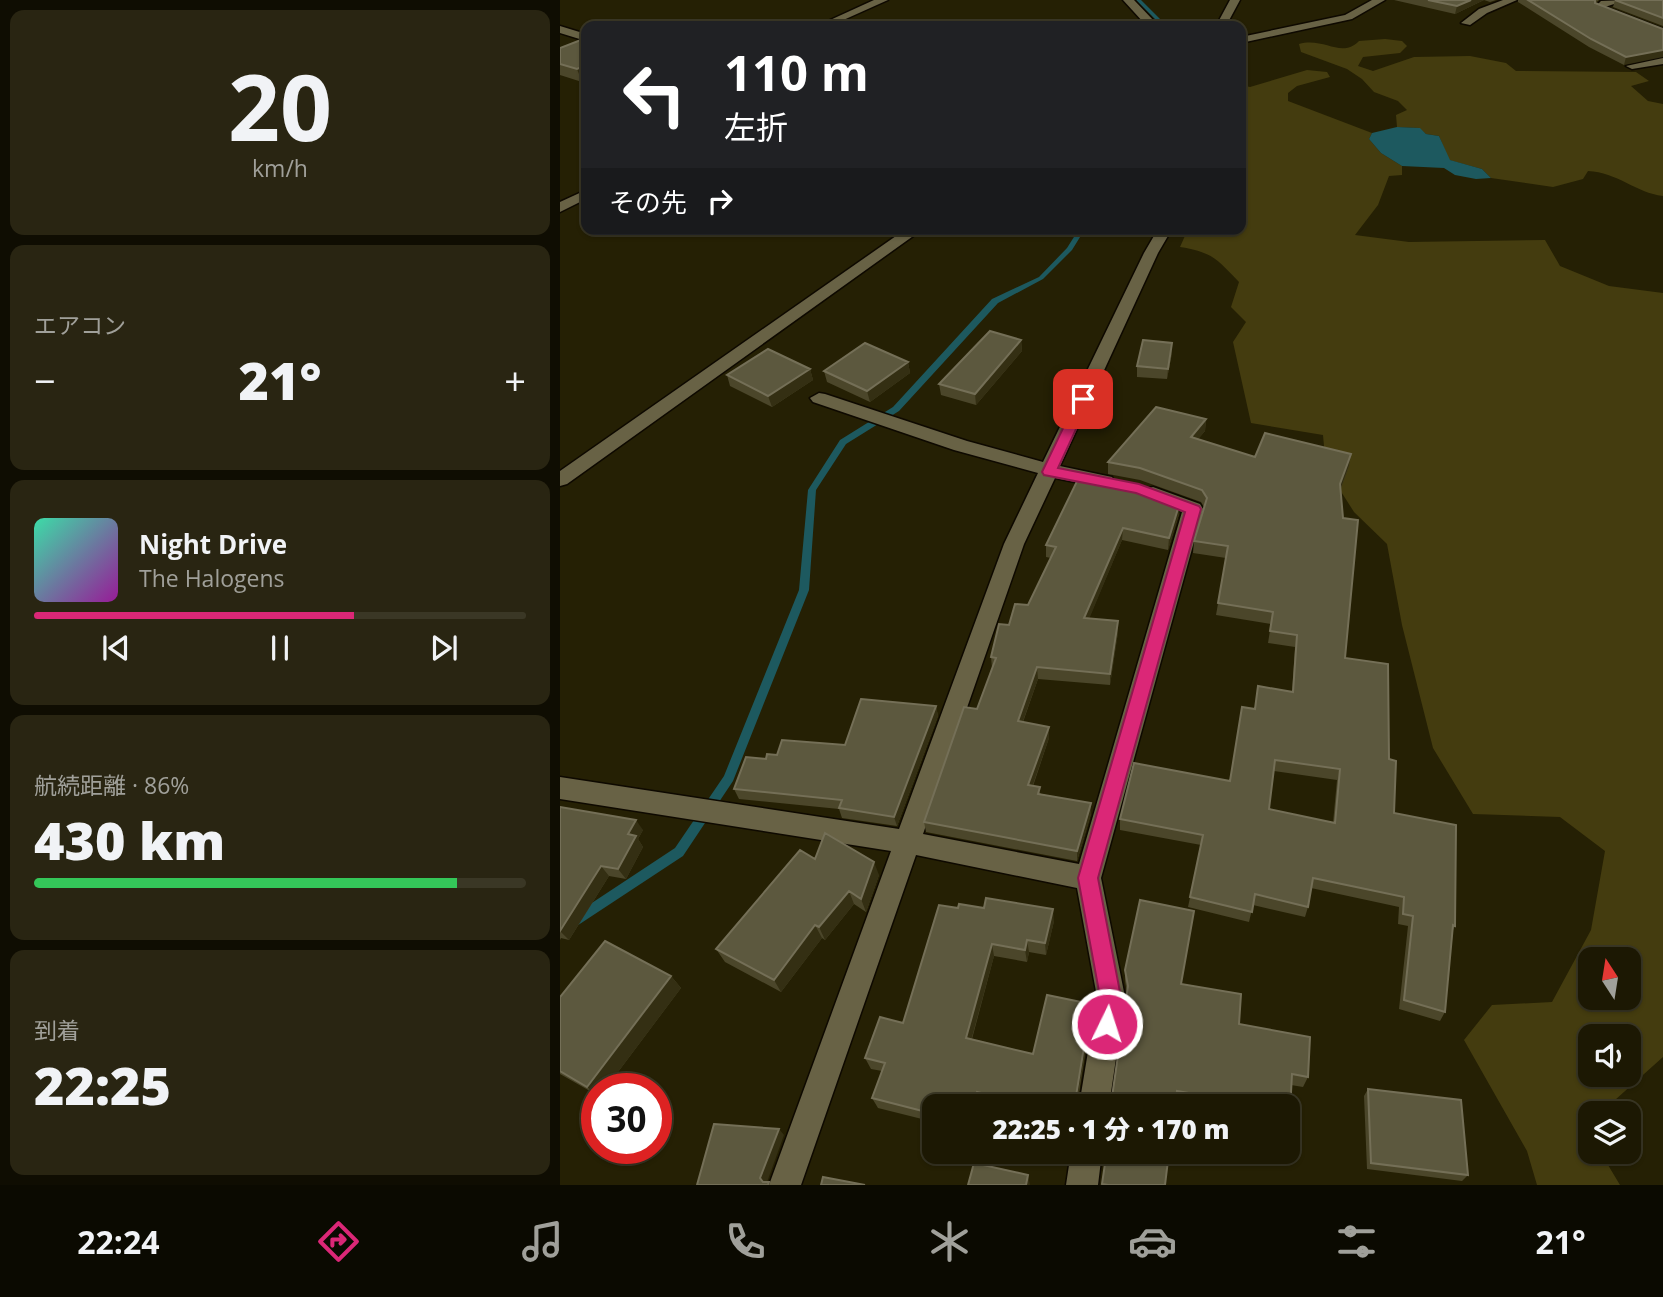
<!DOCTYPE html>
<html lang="ja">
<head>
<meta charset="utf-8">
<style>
	:root { --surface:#1c1803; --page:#292512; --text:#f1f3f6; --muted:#a0a09a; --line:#3a3725; --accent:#db2777 }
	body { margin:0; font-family:"Open Sans","Noto Sans JP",sans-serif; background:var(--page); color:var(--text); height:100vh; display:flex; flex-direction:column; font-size:26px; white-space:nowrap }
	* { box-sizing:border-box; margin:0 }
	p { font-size:23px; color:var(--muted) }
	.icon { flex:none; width:38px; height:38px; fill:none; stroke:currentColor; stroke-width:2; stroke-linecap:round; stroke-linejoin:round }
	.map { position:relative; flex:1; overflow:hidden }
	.sheet { display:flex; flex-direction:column; gap:10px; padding:10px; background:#0f0d02; width:560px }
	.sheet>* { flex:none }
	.top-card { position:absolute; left:21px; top:21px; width:665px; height:214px; border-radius:14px; box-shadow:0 2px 5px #0004,0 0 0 2px var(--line); background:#202124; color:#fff; overflow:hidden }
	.needle { width:46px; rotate:348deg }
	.buttons { position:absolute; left:1018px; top:947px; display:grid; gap:14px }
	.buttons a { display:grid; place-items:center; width:63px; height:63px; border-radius:14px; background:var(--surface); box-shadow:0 2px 5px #0004,0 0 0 2px var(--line); font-size:35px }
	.speed { position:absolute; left:21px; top:1073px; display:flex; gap:14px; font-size:35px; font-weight:700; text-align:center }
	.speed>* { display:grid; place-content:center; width:91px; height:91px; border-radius:50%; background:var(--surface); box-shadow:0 2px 5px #0004,0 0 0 2px var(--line); line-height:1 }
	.speed .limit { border:10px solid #d22; background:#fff; color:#111 }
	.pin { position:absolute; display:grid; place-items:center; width:60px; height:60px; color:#fff; margin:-30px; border-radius:14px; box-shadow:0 4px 10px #0006 }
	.me { position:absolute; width:77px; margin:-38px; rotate:4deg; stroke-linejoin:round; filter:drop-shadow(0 0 5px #0008) }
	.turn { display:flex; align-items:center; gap:24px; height:147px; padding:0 28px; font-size:32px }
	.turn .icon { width:91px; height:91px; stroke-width:2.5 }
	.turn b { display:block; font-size:49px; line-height:60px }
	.then { display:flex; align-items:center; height:66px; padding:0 28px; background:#0003; gap:14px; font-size:26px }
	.big { font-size:52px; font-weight:800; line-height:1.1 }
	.sheet .widget { flex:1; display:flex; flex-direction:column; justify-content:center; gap:10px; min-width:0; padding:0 24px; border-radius:14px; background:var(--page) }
	.sheet .dial { align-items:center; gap:0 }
	.dial b { font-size:91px; line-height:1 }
	.song { display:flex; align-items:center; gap:21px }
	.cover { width:84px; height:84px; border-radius:10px; background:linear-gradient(135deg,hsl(160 70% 55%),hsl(300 70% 35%)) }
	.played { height:7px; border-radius:4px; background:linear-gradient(90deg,var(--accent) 65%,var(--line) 65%) }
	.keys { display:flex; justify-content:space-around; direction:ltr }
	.heat { display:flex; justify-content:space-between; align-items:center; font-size:38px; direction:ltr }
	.charge { height:10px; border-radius:5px; background:linear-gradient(90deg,#34c759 86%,var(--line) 0) }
	.trip { position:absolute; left:362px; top:1094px; width:378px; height:70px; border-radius:14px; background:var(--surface); box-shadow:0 2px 5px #0004,0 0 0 2px var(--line); font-weight:800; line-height:70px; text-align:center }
	.dock { display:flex; height:112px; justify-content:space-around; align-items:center; background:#0b0a01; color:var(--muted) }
	.dock .icon { width:49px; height:49px }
	.dock .selected { color:var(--accent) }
	.dock b { font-size:32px; color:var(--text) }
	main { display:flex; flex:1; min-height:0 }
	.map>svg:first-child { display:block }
	.green { fill:#443c0f; fill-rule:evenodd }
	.water { fill:#1d595f }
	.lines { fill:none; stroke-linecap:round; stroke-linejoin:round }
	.stream { fill:#1d595f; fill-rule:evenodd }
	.street-casing { stroke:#0e0900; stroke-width:3 }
	.street { fill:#686245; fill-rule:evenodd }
	.wall { fill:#4b462a; fill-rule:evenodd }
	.shaded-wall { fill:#342f13 }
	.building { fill:#5c583e; stroke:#746f57; stroke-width:2; fill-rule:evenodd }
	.route { fill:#db2777; stroke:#8e194d; stroke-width:2 }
</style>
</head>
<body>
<main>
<section class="sheet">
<div class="widget dial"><b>20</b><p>km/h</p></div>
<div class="widget"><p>エアコン</p>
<div class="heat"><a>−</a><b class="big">21°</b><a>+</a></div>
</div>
<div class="widget">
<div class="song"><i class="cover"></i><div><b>Night Drive</b><p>The Halogens</p></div></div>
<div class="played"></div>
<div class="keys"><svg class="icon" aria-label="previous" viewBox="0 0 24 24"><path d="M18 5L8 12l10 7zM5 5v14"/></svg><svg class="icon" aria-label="pause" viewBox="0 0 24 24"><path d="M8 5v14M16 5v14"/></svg><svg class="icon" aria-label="next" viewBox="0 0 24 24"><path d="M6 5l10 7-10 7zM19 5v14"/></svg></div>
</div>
<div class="widget"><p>航続距離 · 86%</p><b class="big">430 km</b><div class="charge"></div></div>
<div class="widget"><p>到着</p><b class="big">22:25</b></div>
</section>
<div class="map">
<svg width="1103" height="1185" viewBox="0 0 1103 1185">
	<rect width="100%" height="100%" fill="#252004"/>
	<path class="green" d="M825,39l17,2 5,5 -7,7 -37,4 -5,9 15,5 41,-14 56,-1 36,7 10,8 120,1 13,9 -18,5 17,15 15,3v92c-27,-3 -46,-24 -75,-25l-5,8 -30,8 -62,-9 -9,-9 -33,-9 -10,-24 -13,-2 -7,-6 -22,-1 -1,-12 11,-5 -9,-9 -24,-9 -12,-13 -15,-10 -46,-17 -2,-8c26,-7 42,15 60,-3z
		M747,70l20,2 3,5 -33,9 -9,7v8l84,32 -3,6 12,14 21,13v9l-13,1 -11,29 -23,30 54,7 136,-2 15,26 49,20 54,7v764l-48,43 -2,13h-22v39h15l-1,8 15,25h-83l-10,-34 -63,-111 28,-35 60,-3 39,-72 14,-79 -45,-34 -87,-3 -40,-66 -31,-123 -15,-81 -33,-32 -28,-44 -3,-33 -72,-12 -18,-81 13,-20 -15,-15 8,-25c-22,-23 -27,-30 -59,-35l8,-18h53v-144l9,2zM1031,959h38v39h-38zM1031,1036h38v38h-38z"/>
	<path class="water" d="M837,127l23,1 6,6 13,2 11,24 32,9 9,9 -15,1 -21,-4 -11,-7 -42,-2 -21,-13 -12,-14 3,-6z"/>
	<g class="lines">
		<path class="stream" d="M576,0h5l26,26h-5z
			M519,229h6l-13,21 -29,29 -45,24 -99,108 -53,33 -30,46 -7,100 -76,191 -50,75 -123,81v-13l115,-76 49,-72 75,-186 9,-100 32,-50 53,-33 99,-108 47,-22 28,-29z"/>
		<g class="street-casing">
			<path id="street" d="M314,0h14l-58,26h-13z
				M563,0h11l20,21v4l-13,1 3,-3z
				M670,0h10l-14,26h-10z
				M812,0h13l-33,19 -111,24v-6l104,-22z
				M943,0h14l-30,13 -17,12 -9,-2 18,-14z
				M1066,0l-21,7 58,22v7l-69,-28 7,-7z
				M0,26l26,8v7l-26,-8z
				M1103,58v6l-31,5 -6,-3z
				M26,190v9l-26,13v-10z
				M346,229h17l-356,255 -7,2v-15z
				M598,229h14l-14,24 -98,213 52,11 2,5 -2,5 -7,1 -50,-10 -31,66 -101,290 156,30 103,-352 -36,-13 -3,-5 3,-5 7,-2 47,17 3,5 -102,369 24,119 -16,109h-30l18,-109 -20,-109 -161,-33 -115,330h-32l122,-334 -331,-52v-22l339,52 105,-285 34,-71 -84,-23 -141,-48 -3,-4 9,-5 6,1 142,47 76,21 101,-209z
				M511,1152h31l-4,33h-32z"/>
		</g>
		<use href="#street" class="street"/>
	</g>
	<path class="wall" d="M834,0h102l-6,2 -6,-2 -29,14z
		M958,0h81l-4,3 68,26 -39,36 -35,-18 -71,-45z
		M1055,0h48v26l-50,-19z
		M26,38l-4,44 -22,-7v-27z
		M461,340l1,11 -46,54 -35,-10 -2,-11z
		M612,353l-5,26 -30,-2v-11z
		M348,362l2,11 -40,29 -43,-20 -3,-11z
		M250,369l3,11 -41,27 -42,-21 -3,-11z
		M646,419l-1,12 -7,8 57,18 96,-3 -2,12 -8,22 4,170 44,101 5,54 61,113 -2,4 -8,82 -5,9 -41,-12 9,-83 -10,-2 1,-17 -88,-19 -3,19 -3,10 -52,-12 -4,17 -61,-15 13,-62 -81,-15v-11l110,-38 24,-72 38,-17 3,-45 -27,-4 3,-19 -55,-9 10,-57 -33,-5 1,-12 10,-34 -3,-5 -61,-22 -32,-6v-12zM714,771l63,9 -4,43 -64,-14z
		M620,502l-1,12 -11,36 -46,-10 -33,78 29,14 -8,53 -72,-6 -15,43 26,16 -16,48 8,8 50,9v11l-14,47 -151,-29 -2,-10 53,-113 15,-41 -1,-11 18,-32 19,-20 23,-47 -5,-1v-12z
		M376,706l2,10 -41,110 -55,-8 -3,-9 -100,-10 -5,-10 43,-34 68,-10z
		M0,807l83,23 -5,9 5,8 -17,32 -17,-3 -40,64 -8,-2 -1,2z
		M255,859l64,16 -13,37 -12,-8 -29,36 -3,-2 -41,54 -56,-30 -9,-13z
		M379,905l115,16 -8,34 -17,-3 -2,10 -33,-6 -22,83 61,15 58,-39 -13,84 34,-2 15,-104 -2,-12v-11l67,-46 -11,60 58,40 69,53 -5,10 -12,-2 -1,26 -2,4v-9h-82l-31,-6v6h-178l-17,-4 -46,4v16l-56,-14 -6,-10 10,-27 -11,-2 -6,-11 38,-35z
		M111,976l10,12 -75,100h-9v7l-37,-21v-77z
		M808,1089l100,86 -6,6 -95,-12 -3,-73z
		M495,1152h15l-2,5 -13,-3z
		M543,1152l62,33h-63l3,-19 -2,-1z"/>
	<path class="shaded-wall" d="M911,0h13l-29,14 2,-8z
		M1103,50v7l-39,8 2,-8z
		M26,65v15l-4,2 -5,-13z
		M461,340l1,11 -46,54 -1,-11z
		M612,343v10l-5,26 1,-10z
		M348,362l2,11 -40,29 -3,-11z
		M250,369l3,11 -41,27 -4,-11z
		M646,419l-1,12 -15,18 1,-12z
		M791,454l-2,12 -11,30 2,-12z
		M620,502l-1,12 -11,36 1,-12z
		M563,528l-1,12 -37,89 -1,-11z
		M558,621v11l-8,53v-11z
		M477,667l1,12 -19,53 -1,-11z
		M376,706l2,10 -41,110 -3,-9z
		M489,727v11l-20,58 -1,-11z
		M531,803v11l-14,47v-10z
		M76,820l7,10 -5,9 5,8 -17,32 -8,-10 10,-35z
		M314,862l5,13 -13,37 -5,-13z
		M41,866l8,10 -40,64 -9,-9z
		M289,891l5,13 -29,36 -6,-13z
		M493,909l1,12 -8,34 -1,-12z
		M255,925l7,13 -41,54 -7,-12z
		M467,940l2,12 -2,10 -2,-12z
		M432,944l2,12 -25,92 -3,-10z
		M111,976l10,12 -75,100h-9v7l-10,-8z
		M531,1004v11l-15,91v-10z
		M417,1092l3,10 -1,4h-6z
		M219,1129l5,6 -18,50 -6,-7z
		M468,1175l2,10h-4z"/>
	<path class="building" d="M868,0h43l-14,6z
		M968,0h67v3l68,26v21l-37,7 -35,-18z
		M1055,0h48v18z
		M26,38v27l-9,4 -17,-5v-16z
		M430,331l31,9 -46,54 -36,-10z
		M583,340l29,3 -4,26 -31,-3z
		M305,343l43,19 -41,29 -43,-20z
		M208,349l42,20 -42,27 -41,-21z
		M596,407l50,12 -15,18 64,20 10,-24 86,21 -11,30 3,34 15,2 -13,138 43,6 1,95 7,2 -2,52 62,12 -1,101 -2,-1 -8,87 -41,-12 9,-84 -10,-2 1,-17 -91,-19 -5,29 -53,-13 -3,18 -62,-15 13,-62 -83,-16 14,-56 96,18 12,-74 13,2 3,-23 35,6 4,-57 -27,-4 3,-19 -55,-9 10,-57 -34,-5 13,-43 -5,-8 -62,-22 -32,-6zM715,760l65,9 -5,54 -66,-14z
		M520,475l55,10 45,17 -11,36 -46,-10 -39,90 34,3 -8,53 -73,-7 -19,54 31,6 -21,58 12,2 -2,7 53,9 -14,48 -153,-29 40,-115 13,2 19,-51 -5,-1 8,-33 10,1 6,-21 13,1 28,-58 -10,-2z
		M301,699l75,7 -42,111 -55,-9 3,-8 -108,-11 12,-32 20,2 1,-5 10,1 5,-15 63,5z
		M0,807l76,13 -8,14 8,2 -18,33 -17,-3 -41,65z
		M265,833l49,29 -13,37 -12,-8 -30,36 -4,-2 -41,55 -58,-31 84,-99 15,9z
		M426,898l67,11 -8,34 -18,-3 -2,10 -33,-6 -26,94 67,16 14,-59 44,9 -15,92 2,3 34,-2 16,-111 -3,-16 15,-70 54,11 -13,73 60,10 -2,30 71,13 -2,40 -16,-3 -2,37h-2v-5h-26l-85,-15 -2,15h-140l-58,-14 -4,14h-39v8l-62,-16 13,-35 -20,-5 15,-41 23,6 36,-118 19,3 1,-4 25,4z
		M45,941l66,35 -84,111 -27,-16v-74z
		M808,1089l93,11 7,75 -97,-12z
		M154,1124l65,5 -19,49 3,4h6l-1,3h-71z
		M543,1152h66l-4,33h-57l-6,-1 4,-27h-3z
		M414,1163l54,12 -2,10h-58z
		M263,1177l42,8h-44z"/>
	<path class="route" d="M523,395l7,4 -32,69 81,16 60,22 2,3 -103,369 23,119 -7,35 -7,3 -8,-3 -3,-8 4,-27 -22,-119 107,-366 -49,-19 -92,-18 -2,-3 35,-73z"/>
</svg>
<div class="buttons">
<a><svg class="needle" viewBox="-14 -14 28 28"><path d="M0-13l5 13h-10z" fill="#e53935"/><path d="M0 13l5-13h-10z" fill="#a0a09a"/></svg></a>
<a><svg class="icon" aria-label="sound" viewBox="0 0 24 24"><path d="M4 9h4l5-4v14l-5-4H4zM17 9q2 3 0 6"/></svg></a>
<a><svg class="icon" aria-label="layers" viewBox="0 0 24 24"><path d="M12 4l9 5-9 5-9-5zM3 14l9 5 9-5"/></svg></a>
</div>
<div class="speed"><div class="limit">30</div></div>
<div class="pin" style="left:523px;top:399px;background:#d93025"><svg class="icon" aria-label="arrive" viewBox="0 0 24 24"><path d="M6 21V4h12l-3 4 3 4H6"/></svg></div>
<svg class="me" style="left:547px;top:1024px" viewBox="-20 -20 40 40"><circle r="17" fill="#db2777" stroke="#fff" stroke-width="3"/><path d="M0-11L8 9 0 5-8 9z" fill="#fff"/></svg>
<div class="trip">22:25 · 1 分 · 170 m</div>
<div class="top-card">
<div class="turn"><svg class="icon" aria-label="left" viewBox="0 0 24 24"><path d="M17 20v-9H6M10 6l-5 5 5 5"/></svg><div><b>110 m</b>左折</div></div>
<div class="then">その先<svg class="icon" aria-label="right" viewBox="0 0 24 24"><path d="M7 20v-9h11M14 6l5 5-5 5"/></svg></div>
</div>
</div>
</main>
<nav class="dock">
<b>22:24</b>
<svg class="icon selected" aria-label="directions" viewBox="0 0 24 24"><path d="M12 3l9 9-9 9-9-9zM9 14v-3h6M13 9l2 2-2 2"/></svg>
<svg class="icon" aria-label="music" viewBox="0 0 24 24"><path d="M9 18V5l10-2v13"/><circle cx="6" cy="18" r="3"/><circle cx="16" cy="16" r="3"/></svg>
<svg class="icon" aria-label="phone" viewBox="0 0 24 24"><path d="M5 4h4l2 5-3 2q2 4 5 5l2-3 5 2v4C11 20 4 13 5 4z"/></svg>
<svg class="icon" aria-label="climate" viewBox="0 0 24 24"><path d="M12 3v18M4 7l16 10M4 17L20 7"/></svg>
<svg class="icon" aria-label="car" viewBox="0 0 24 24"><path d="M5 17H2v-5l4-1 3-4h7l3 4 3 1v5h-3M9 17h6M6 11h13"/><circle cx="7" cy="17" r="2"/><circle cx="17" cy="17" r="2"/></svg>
<svg class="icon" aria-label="filters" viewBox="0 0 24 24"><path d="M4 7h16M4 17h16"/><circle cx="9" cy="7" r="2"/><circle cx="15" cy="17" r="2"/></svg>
<b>21°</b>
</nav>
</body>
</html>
